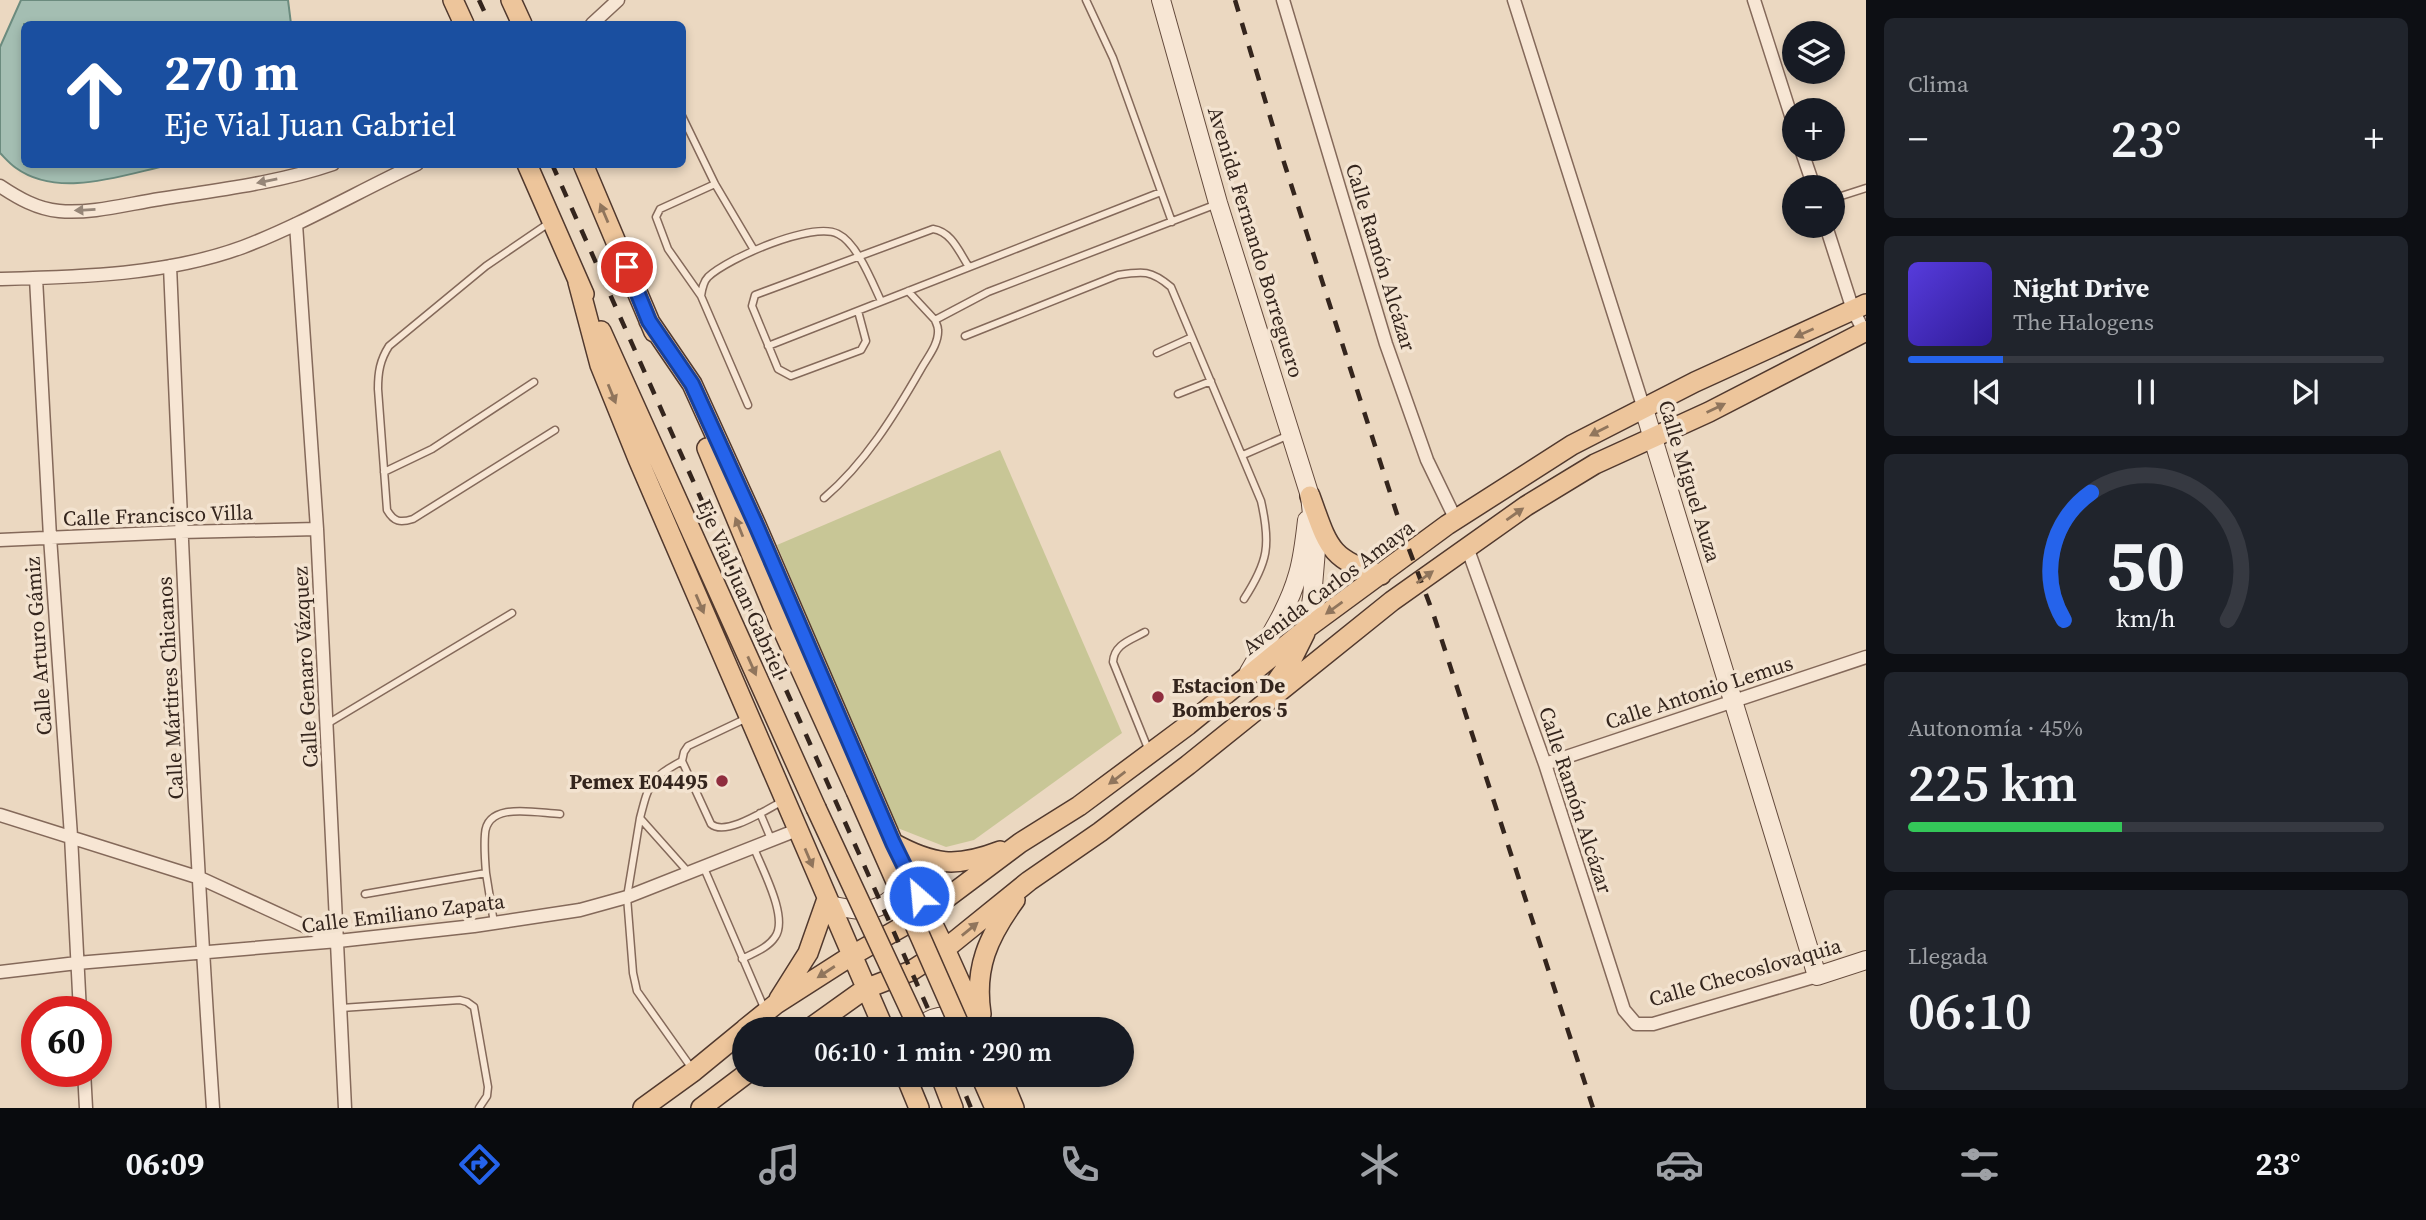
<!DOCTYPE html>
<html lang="es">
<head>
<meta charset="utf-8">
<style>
	:root { --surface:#171b24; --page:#20242c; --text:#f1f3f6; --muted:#9ea1a6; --line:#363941; --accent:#2563eb }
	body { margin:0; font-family:"Source Serif 4",serif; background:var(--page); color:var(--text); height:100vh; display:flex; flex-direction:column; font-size:26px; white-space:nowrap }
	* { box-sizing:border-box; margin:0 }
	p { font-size:23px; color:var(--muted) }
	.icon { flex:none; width:38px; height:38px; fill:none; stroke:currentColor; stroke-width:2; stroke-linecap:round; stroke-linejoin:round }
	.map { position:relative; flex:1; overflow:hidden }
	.sheet { display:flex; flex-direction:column; gap:18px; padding:18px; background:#0d0f14; width:560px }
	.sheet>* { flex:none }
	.hud { position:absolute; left:21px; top:21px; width:665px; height:147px; border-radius:10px; box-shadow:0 4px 10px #0003; background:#1a4fa0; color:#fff; overflow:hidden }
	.fabs { position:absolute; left:1782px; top:21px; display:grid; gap:14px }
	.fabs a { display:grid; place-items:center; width:63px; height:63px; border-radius:50%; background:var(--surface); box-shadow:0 4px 10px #0003; font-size:35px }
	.speed { position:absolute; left:21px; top:996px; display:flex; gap:14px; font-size:35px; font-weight:700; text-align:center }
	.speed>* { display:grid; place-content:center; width:91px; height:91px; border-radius:50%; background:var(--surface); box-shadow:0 4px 10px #0003; line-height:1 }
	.speed .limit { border:10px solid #d22; background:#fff; color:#111 }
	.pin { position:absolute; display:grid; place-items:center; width:60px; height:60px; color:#fff; margin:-30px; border:4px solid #fff; border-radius:50%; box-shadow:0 2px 7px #0007 }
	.me { position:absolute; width:77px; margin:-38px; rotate:333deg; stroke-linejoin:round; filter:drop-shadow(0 0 5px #0008) }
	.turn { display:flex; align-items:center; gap:24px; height:147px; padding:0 28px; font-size:32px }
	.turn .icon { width:91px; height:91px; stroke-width:2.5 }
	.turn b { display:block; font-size:49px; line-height:60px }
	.big { font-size:52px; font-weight:600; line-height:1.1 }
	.sheet .card { flex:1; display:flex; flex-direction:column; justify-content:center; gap:10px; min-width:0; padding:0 24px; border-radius:10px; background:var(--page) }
	.sheet .dial { align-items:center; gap:0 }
	.dial svg { height:182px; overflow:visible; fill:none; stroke:var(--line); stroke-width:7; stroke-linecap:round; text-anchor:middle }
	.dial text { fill:var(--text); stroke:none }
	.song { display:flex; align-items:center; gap:21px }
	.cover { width:84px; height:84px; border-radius:10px; background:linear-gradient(135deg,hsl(250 70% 55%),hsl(250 70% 35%)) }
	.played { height:7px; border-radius:4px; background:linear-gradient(90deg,var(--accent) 20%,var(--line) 20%) }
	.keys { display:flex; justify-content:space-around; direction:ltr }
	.heat { display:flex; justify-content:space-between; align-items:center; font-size:38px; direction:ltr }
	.charge { height:10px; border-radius:5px; background:linear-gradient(90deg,#34c759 45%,var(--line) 0) }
	.trip { position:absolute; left:732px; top:1017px; width:402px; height:70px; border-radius:35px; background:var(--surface); box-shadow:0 4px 10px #0003; font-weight:600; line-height:70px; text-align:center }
	.dock { display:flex; height:112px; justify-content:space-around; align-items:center; background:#090b0e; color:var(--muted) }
	.dock .icon { width:49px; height:49px }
	.dock .on { color:var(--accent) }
	.dock b { font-size:32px; color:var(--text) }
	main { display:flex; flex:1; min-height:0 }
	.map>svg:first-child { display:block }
	.green { fill:#c8c696 }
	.water { fill:#a4beb2; stroke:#6b8b7e; stroke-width:2 }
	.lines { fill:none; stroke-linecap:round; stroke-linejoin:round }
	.lane-casing { stroke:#84695a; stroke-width:9 }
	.street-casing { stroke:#84695a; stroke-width:15 }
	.secondary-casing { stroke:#654b3d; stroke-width:20 }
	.primary-casing { stroke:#51392e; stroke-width:22 }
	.lane { stroke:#f7e6d4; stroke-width:6 }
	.street { stroke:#f7e6d4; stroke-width:12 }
	.secondary { stroke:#f7e6d4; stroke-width:18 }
	.primary { stroke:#edc59b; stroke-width:19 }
	.rail { stroke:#34251d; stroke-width:4.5; stroke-dasharray:12 12; stroke-linecap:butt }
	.primary-bridge-casing { stroke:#51392e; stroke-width:22; stroke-linecap:butt }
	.primary-bridge { stroke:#edc59b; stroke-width:19 }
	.oneway { fill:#968678 }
	.oneway2 { fill:#90755c }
	.route-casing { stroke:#184099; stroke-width:18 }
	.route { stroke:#2563eb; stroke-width:12 }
	.poi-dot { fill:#8f2d3e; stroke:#f3e3d0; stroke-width:2.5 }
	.labels { text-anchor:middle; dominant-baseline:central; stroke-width:7; stroke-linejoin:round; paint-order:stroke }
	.street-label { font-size:21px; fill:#34251d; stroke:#f3e3d0 }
	.poi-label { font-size:21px; font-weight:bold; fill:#34251d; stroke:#f3e3d0; text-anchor:start }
</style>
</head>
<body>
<main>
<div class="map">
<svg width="1866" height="1108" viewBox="0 0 1866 1108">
	<rect width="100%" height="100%" fill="#ebd8c1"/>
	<path class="green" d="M1000,450l122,283 -148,107 -28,7 -51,-20 -118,-282z"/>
	<path class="water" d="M21,0h267l3,24h-267v140l145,1c-47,10 -110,34 -153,3 -6,-4 -11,-10 -16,-15v-106z"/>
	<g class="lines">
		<g class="lane-casing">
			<path id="lane" d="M1086,0l27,58 59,164
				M682,116l33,68 39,66
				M1832,199l34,-11
				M549,223l-63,43 -97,80c-9,14 -11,26 -11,43l9,121c7,12 13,13 26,9l142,-89
				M908,291l27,29
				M701,296l-33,-47 -12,-32 4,-8 55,-25
				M858,311l8,30 -5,9 -70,26 -13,-7 -26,-63 3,-11 178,-66c19,3 26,23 36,38
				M965,336l153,-61c25,-4 33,-5 53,12l90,214c10,44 7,61 -17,98
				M768,346l393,-154
				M1157,353l35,-16
				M1178,394l33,-13
				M748,405l-47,-109c1,-7 2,-14 7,-19 20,-19 105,-56 130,-43 19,9 34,48 43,67
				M1243,455l46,-20
				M384,472l48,-23 102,-67
				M824,498c41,-35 70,-82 97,-129 6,-11 18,-25 17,-39 0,-4 -2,-7 -3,-10l53,-28 229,-88
				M1145,632c-14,8 -31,12 -32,30l36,89
				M747,718l-59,28 -4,6 -2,9 29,63c15,13 56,-15 72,-23
				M327,724l185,-111
				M760,813l11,26
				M640,818c9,-35 10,-40 42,-57
				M704,868l61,142
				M486,873c-1,-12 -2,-26 -1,-39 2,-33 51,-21 75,-20
				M689,873l-49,-55 -13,79 6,76 4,18 56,79
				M365,894l121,-21 8,50
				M742,959c11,-6 26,-11 33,-22 14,-19 -13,-68 -21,-89
				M341,1008l119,-8 7,2 7,5 14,80 -1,9 -8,12"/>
		</g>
		<g class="street-casing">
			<path id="street" d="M1283,0l103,344 41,116 29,60
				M1514,0l130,409
				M1754,0l40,125
				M592,24l26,-24
				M1801,149l13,38
				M0,186c18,12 37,23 59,25 33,3 68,-7 101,-12 57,-9 118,-16 173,-35
				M296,224l21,305 28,579
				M1826,226l27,84 13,25
				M170,266c12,281 24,562 43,842
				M36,278l14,259 21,299 9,176
				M0,279c80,-2 167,-4 243,-32 60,-23 116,-56 174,-83
				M0,540l180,-8 137,-3
				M1467,547l78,217 79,246 12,14h17l164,-48
				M1545,764l321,-107
				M0,815l200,63 137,63
				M0,972l77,-9 261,-22 136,-15 106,-16 47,-13 170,-67
				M84,1071l2,37"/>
		</g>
		<g class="secondary-casing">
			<path id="secondary" d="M1161,0l57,203 92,293 6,54 -4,48 -5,30
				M1644,409l173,567 49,-16
				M1249,672c18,-32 39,-62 49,-98 5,-17 7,-36 9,-54
				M830,905c42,9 49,8 80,-24
				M917,1029c16,-15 32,-16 50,-7"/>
		</g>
		<g class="primary-casing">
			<path id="primary" d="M453,0l11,24
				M511,0l11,24
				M527,164l57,130
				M583,164l71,168
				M578,282l22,83 38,94 246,570
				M649,321l43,63 64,141 137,318 52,106 36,80
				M601,331l215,477
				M707,448l75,180 74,163
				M1310,496c18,49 18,63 71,79
				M1272,688l19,-27 14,-28
				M893,843c40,22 63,25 107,8
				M779,999l29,-46 19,-54
				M981,1014c-7,-46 7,-77 34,-114
				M745,1029l31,-25 75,-48 77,-44 92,-69 59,-37 109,-81 119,-97 140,-103 125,-80 123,-63 171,-78
				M809,1029l56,-40 46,-18 34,-22 84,-68 71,-49 88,-67 204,-164 134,-95 69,-42 114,-52 157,-81
				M905,1074l14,34
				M940,1074l13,34
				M980,1074l15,34
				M1000,1074l14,34
				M643,1108l51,-37 50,-41
				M701,1108l45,-34"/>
		</g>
		<use href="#lane" class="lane"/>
		<use href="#street" class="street"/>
		<use href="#secondary" class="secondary"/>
		<use href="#primary" class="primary"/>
		<path class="rail" d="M479,0l11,24
			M1235,0l45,150 124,386 29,77 160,495
			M552,164l385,865
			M957,1074l14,34"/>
		<g class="primary-bridge-casing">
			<path id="primary-bridge" d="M856,791l105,238
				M816,808l103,221"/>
		</g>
		<use href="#primary-bridge" class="primary-bridge"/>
	</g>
	<defs><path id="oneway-solid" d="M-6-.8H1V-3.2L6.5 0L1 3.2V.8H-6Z" transform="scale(1.75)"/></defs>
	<g class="oneway">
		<use href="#oneway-solid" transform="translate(267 181) rotate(169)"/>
		<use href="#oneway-solid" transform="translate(85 210) rotate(177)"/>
	</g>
	<g class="oneway2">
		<use href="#oneway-solid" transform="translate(604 213) rotate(-113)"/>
		<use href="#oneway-solid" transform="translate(1804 333) rotate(156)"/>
		<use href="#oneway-solid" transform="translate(612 394) rotate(68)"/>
		<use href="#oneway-solid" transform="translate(1716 408) rotate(-26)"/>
		<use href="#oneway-solid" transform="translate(1599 431) rotate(153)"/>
		<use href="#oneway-solid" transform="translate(1515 514) rotate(-35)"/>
		<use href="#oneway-solid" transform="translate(739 527) rotate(-112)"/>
		<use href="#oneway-solid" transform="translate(1425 577) rotate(-36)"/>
		<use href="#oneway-solid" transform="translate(700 604) rotate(67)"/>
		<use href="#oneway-solid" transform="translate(1334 608) rotate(144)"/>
		<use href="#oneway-solid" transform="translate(752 666) rotate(66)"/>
		<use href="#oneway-solid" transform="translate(1117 778) rotate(143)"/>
		<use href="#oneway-solid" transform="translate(809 858) rotate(67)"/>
		<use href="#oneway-solid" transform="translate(970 929) rotate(-39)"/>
		<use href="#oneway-solid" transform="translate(826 972) rotate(147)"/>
	</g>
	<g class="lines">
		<g class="route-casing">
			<path id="route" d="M627,267l22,54 43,63 64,141 137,318 26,53"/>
		</g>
		<use href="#route" class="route"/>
	</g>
	<g class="poi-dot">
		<circle cx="1158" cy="697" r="7"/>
		<circle cx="722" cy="781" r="7"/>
	</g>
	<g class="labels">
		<g class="street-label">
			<text transform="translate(1256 242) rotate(73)">Avenida Fernando Borreguero</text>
			<text transform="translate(1381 257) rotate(73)">Calle Ramón Alcázar</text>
			<text transform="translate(1690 481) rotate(73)">Calle Miguel Auza</text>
			<text transform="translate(158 515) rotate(-2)">Calle Francisco Villa</text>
			<text transform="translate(1328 587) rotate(-37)">Avenida Carlos Amaya</text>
			<text transform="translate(742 588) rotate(66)">Eje Vial Juan Gabriel</text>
			<text transform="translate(38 646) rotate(-94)">Calle Arturo Gámiz</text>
			<text transform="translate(305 667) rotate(-93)">Calle Genaro Vázquez</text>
			<text transform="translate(170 688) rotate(-93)">Calle Mártires Chicanos</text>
			<text transform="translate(1699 692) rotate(-18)">Calle Antonio Lemus</text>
			<text transform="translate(1576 800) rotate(72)">Calle Ramón Alcázar</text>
			<text transform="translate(403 913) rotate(-7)">Calle Emiliano Zapata</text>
			<text transform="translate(1745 972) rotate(-16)">Calle Checoslovaquia</text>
		</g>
		<g class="poi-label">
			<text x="1172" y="685">Estacion De<tspan x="1172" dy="24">Bomberos 5</tspan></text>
			<text x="708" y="781" text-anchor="end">Pemex E04495</text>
		</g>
	</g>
</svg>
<div class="fabs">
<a><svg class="icon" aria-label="layers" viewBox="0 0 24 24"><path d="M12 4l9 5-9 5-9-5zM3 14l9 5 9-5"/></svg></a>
<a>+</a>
<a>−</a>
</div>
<div class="speed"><div class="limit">60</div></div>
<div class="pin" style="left:627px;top:267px;background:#d93025"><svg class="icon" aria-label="arrive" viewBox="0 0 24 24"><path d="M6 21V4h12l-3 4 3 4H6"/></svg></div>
<svg class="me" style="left:919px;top:896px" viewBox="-20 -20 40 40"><circle r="17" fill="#2563eb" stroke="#fff" stroke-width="3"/><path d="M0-11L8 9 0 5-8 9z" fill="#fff"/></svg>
<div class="trip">06:10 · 1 min · 290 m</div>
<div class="hud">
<div class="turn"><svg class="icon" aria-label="ahead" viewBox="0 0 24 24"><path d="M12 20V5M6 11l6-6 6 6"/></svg><div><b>270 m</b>Eje Vial Juan Gabriel</div></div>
</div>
</div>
<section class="sheet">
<div class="card"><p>Clima</p>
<div class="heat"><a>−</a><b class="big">23°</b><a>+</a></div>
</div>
<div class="card">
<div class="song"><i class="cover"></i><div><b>Night Drive</b><p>The Halogens</p></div></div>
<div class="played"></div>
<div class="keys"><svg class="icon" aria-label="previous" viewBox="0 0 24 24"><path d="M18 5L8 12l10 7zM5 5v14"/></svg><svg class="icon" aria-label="pause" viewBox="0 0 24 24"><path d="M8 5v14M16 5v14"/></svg><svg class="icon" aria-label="next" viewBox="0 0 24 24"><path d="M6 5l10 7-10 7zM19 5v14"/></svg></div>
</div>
<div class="card dial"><svg viewBox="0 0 100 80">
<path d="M14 69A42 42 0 1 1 86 69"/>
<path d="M14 69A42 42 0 0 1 26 13" stroke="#2563eb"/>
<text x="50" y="56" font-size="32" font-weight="700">50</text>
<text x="50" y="72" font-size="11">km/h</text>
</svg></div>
<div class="card"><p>Autonomía · 45%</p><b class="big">225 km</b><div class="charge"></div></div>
<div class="card"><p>Llegada</p><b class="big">06:10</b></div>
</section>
</main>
<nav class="dock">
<b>06:09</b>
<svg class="icon on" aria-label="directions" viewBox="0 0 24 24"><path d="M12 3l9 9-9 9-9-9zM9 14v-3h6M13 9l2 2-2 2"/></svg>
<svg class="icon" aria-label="music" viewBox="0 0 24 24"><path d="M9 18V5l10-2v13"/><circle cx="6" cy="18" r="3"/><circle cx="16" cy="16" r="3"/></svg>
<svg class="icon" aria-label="phone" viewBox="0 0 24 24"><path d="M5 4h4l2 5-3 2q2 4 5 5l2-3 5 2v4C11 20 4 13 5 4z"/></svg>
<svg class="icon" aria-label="climate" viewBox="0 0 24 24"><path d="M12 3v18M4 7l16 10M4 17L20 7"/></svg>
<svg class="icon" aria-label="car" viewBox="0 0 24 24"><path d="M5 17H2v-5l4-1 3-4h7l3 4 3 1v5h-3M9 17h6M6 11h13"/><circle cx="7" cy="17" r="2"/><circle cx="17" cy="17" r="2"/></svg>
<svg class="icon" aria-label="filters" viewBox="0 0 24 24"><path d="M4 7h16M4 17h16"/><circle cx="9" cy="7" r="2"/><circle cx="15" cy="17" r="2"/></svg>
<b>23°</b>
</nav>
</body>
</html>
